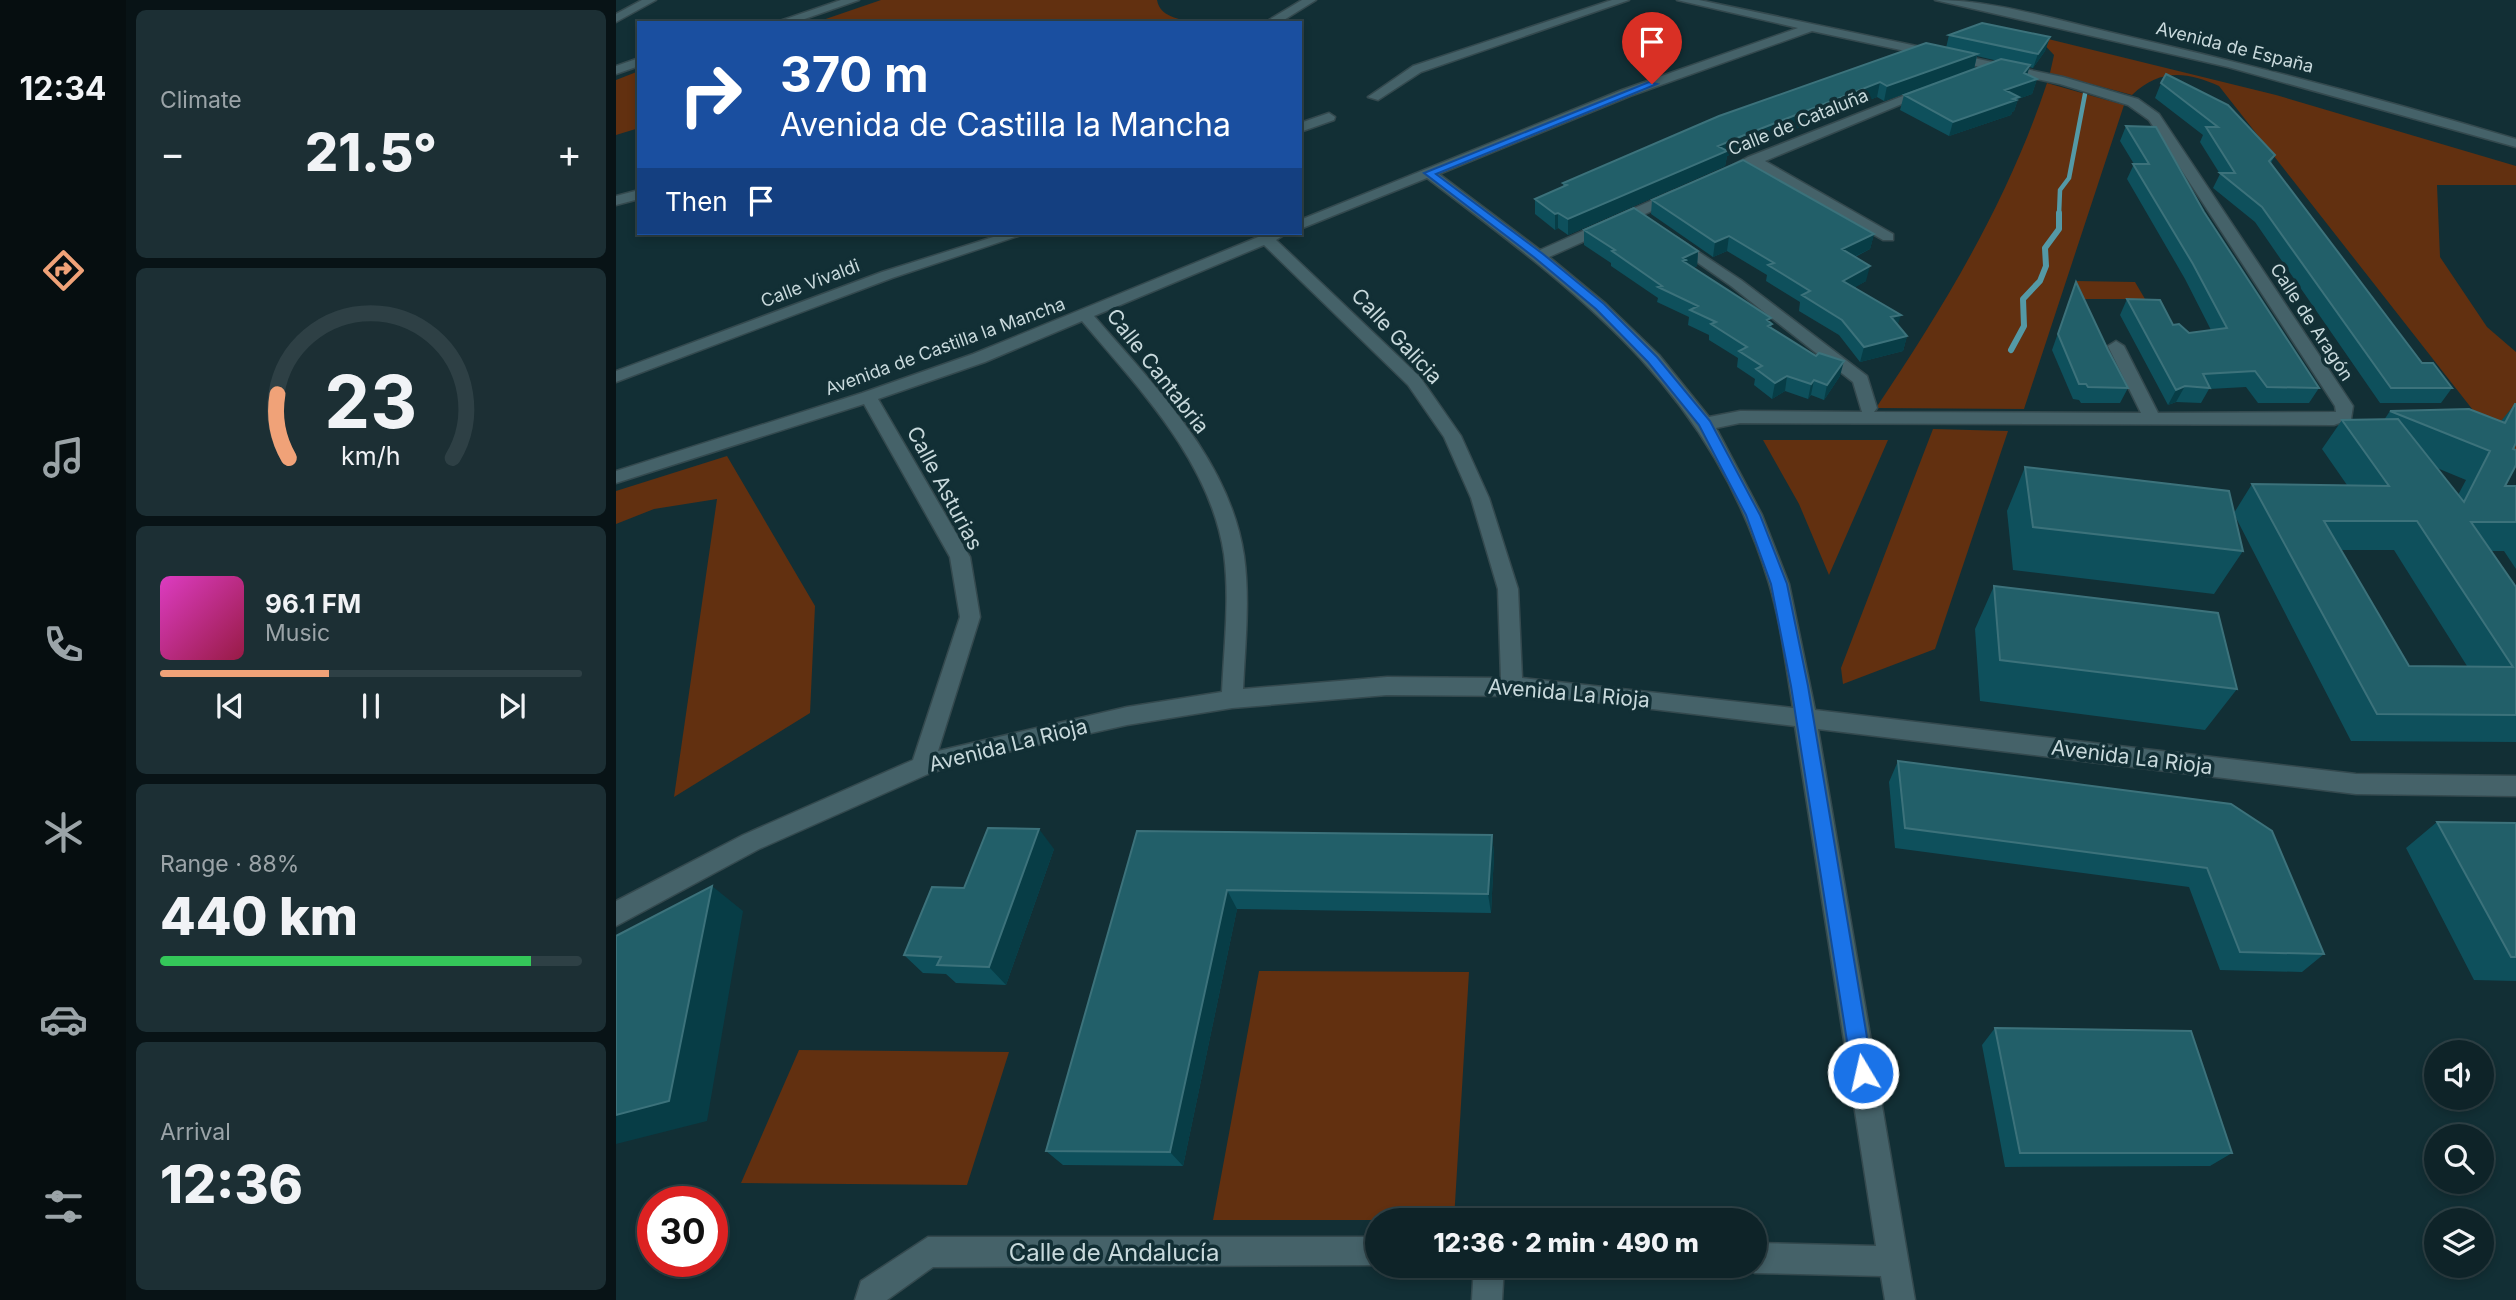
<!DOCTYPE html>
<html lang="en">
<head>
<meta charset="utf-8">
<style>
	:root { --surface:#0e2328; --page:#1c2f34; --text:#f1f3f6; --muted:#9ba4a8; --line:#2e4045; --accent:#f0a278 }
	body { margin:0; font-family:Inter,sans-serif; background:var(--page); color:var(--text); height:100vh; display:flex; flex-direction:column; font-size:26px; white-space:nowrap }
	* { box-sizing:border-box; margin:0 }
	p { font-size:23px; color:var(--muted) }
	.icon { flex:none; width:38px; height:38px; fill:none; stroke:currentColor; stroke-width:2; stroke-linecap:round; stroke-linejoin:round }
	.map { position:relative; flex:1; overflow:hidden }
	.side { display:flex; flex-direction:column; gap:10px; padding:10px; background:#081316; width:490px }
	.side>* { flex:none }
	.top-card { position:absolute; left:21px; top:21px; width:665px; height:214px; border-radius:0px; box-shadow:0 4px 10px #0003,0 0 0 2px var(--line); background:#1a4fa0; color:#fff; overflow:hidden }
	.controls { position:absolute; left:1808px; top:1040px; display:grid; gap:14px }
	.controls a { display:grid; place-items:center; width:70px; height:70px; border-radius:50%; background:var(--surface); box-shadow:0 4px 10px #0003,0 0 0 2px var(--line); font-size:35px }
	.speed { position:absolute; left:21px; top:1186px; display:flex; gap:14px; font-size:35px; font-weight:700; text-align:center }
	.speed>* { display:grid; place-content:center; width:91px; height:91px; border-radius:50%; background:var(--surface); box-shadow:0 4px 10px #0003,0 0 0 2px var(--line); line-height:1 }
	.speed .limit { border:10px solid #d22; background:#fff; color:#111 }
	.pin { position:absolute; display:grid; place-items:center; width:60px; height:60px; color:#fff; margin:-72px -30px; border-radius:50% 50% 50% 0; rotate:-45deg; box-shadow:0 0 7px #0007 }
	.pin .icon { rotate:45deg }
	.me { position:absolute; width:77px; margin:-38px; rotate:351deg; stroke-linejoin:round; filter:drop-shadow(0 0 5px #0008) }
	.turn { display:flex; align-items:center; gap:24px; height:147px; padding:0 28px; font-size:32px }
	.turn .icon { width:91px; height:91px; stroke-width:2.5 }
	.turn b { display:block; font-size:49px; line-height:60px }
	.then { display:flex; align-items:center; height:66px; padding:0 28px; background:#0003; gap:14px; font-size:26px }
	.big { font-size:52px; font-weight:800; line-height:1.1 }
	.side .tile { flex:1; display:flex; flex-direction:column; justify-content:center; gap:10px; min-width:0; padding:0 24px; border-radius:10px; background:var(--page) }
	.side .dial { align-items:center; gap:0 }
	.dial svg { height:182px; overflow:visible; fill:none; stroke:var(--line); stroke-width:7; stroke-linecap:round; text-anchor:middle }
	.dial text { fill:var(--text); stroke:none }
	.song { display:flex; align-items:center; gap:21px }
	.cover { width:84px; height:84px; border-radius:10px; background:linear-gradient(135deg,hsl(310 70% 55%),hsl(340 70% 35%)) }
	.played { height:7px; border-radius:4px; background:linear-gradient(90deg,var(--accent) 40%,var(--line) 40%) }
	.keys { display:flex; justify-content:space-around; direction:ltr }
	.heat { display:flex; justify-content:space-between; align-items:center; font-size:38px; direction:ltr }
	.charge { height:10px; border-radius:5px; background:linear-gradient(90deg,#34c759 88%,var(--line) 0) }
	.trip { position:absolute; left:749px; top:1208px; width:402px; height:70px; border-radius:35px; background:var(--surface); box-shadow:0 4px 10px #0003,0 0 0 2px var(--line); font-weight:800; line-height:70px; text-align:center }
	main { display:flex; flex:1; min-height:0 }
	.tab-bar { display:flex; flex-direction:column; width:126px; justify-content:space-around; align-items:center; background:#060e10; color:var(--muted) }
	.tab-bar .icon { width:49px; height:49px }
	.tab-bar .selected { color:var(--accent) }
	.tab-bar b { font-size:32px; color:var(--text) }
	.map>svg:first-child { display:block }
	.green { fill:#623010 }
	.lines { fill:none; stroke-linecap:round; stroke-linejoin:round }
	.stream-far1 { stroke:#5499a6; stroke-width:4.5 }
	.stream { stroke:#5499a6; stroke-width:6 }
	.street-casing { stroke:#34494e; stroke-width:3 }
	.secondary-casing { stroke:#34494e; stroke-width:3 }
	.street { fill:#456269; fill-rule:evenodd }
	.secondary { fill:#456269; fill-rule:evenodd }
	.wall { fill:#0e505c; fill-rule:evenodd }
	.shaded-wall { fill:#073d46 }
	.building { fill:#225f69; stroke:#3c727b; stroke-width:2; fill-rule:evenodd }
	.route { fill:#1a73e8; stroke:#114b97; stroke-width:2 }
	.labels { text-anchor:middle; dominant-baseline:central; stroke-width:7; stroke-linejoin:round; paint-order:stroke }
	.far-street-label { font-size:18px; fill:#c8d9dc; stroke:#122f35 }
	.street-label { font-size:21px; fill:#c8d9dc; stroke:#122f35 }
	.near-street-label { font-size:24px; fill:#c8d9dc; stroke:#122f35 }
</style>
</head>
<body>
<main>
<nav class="tab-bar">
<b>12:34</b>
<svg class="icon selected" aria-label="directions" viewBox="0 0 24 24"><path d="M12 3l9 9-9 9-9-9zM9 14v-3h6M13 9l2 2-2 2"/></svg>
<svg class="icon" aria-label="music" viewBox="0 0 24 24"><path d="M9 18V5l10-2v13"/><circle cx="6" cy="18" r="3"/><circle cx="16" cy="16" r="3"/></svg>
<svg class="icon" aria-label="phone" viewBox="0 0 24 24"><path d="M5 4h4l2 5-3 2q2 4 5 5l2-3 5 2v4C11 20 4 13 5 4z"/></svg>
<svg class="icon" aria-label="climate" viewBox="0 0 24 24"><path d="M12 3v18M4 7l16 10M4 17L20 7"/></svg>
<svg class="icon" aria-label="car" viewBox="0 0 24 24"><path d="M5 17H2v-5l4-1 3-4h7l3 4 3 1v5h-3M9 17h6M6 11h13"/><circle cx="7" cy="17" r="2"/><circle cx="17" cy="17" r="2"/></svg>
<svg class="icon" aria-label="filters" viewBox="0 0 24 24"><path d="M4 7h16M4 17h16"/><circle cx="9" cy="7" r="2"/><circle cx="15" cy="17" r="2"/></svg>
</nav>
<section class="side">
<div class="tile"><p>Climate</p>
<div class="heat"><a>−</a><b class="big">21.5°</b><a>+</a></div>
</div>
<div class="tile dial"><svg viewBox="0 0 100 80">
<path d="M14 69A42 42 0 1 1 86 69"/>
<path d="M14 69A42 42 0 0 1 9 41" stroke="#f0a278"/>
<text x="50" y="56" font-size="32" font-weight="700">23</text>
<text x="50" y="72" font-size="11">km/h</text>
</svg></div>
<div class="tile">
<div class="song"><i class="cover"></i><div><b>96.1 FM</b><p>Music</p></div></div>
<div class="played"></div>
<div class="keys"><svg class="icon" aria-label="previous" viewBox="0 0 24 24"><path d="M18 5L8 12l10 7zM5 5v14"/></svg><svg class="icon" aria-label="pause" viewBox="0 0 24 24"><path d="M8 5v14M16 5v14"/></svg><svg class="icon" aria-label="next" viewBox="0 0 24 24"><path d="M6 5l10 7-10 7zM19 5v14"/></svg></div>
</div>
<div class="tile"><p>Range · 88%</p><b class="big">440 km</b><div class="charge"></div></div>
<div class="tile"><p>Arrival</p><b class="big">12:36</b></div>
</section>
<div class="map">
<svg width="1900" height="1300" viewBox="0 0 1900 1300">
	<rect width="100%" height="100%" fill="#122f35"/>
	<path class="green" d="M265,0h276c3,19 28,20 43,23l-59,-3 -327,3z
		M1420,36l240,59 240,71v19h-79l3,72 47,70 29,25v113l-297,-379c-33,-15 -60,-17 -87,9l-82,-22 4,-18z
		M23,71v57l-23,7v-55z
		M1431,83l77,22 -100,304 -148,-1c69,-103 132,-207 171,-325z
		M1460,281l59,1 10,17h-61z
		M1317,429l75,2 -73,218 -92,35 -2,-16z
		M1147,440h125l-59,135 -30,-71z
		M111,456l88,150 -5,107 -136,84 43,-298 -63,10 -38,15v-33z
		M643,971l210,1 -15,248h-241z
		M183,1050l210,2 -42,133 -226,-2z"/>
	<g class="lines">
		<path class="stream-far1" d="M1443,215l1,-25 9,-12 16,-84"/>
		<path class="stream" d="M1395,350l13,-24 -1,-27 17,-18 6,-15 -1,-18 14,-19v-16"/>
		<g class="street-casing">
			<path id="street" d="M26,0h14l-40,22v-8z
				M225,0h18l-66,23h-19z
				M686,0h14l-37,23h-15z
				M996,0h17l-208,72 -43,28 -10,-3 45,-31z
				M1061,0h22l364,77 75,22 21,15 194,292 -2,13 -17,6 -594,-2 -24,5 46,87 27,69 26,126 541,64 160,2v20l-160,-2 -538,-65 97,571h-30l-4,-24 -126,-3 -12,-8h12v-22l121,3 -81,-520 -252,-30 -156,-1 -155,13 -105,17 -161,36 -38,13 -169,75 -143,77v-25l127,-66 170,-75 47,-143 -10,-60 -86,-153 -248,79v-12l246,-78 111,-39 295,-121h19l-11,7 144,137 41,59 28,62 29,91 4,89 271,30c-7,-41 -12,-85 -24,-125 -59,-195 -187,-287 -342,-405l-127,51v-9l322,-130 176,-62zM1196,31l248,53 68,21 21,15 186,286 1,6 -178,1 -34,-67 -8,-5 -8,5 33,67 -267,-1 3,-4 -10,-32 -126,-96 -65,-43 -7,4 2,3 60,42 122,96 9,30 -122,-1 -31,6 -50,-62 -53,-51 -57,-47 134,-60v-6h-10l-133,59 -101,-76 191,-78zM648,245l144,140 36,52 27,61 27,91 3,89 -114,-1 -144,12c2,-44 7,-88 1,-133 -14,-96 -89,-169 -150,-240zM466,321c58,69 128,140 142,233 6,46 0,92 -2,138l-95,15 -189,44 42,-134 -10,-60 -92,-158 107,-37z
				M23,58v8l-23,8v-8z
				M1307,88l10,3 -168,70 128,73v6h-10l-130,-74 -30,12 -7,-4 32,-17z
				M713,113l6,4 -1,3 -34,12v-9z
				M23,190v9l-23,6v-9z
				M390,233h21l-135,45 -276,104v-11l266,-99z
				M312,1237h449v28h4l-448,2 -46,33h-32l6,-19z
				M858,1265h30l-2,35h-30z"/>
		</g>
		<g class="secondary-casing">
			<path id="secondary" d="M1319,0c59,0 121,20 178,33 136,31 270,66 403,106v8l-288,-80z"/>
		</g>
		<use href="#street" class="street"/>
		<use href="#secondary" class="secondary"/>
	</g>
	<path class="wall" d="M1333,35l101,2 -5,14 -12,17 -4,-1 -2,7 10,5 -5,15 -14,5 -4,12 -2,1 -1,3 -62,21 -49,-26 4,-15 94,-34 -21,-5 -3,13 -90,32 -7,-4 -142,55 -8,4 -2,10 -157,69 -10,-7 -3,2 -20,-16v-15l28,-12v-4l383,-135z
		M1545,83l114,72 -4,8 151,200 30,25 -11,15h-61l-125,-181 -42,-34 7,-14 -20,-32 3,-7 -48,-37z
		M1510,126l78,86 115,176 -10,15h-51l-12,-16 -37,2 -8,14 -25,-1 -8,3 -48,-90 7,-16 62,34 22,-3 -26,-51 -58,-100 7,-15 -14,-23z
		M1036,200l222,34 -4,15 -15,8 11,24 -11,6 43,38 9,11 -4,15 -43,11 -21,-27 -40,-24 1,-9 -34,-21 1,-6 -40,-24 -14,6 -62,-43z
		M968,230l114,21 -1,15 -4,2 77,54 2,6 68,48 -16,24 -13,-5 -3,4 -23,-8 -13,8 -18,-14 1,-6 -18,-12 1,-9 -29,-18v-5l-21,-10 1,-8 -32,-15 1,-4 -47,-32v-3l-27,-18z
		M1460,282l32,68 20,38 -8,15h-39l-2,-3 -6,-1 -21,-49z
		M1899,404l-2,45 -8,37h11v83l-12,-18h-13l25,36v155l-165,-1 -117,-227 9,37 -29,43 -201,-24 -6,-59 18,-44 209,46 18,-29 95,1 -25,-36 20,-29h42l6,-9 111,10zM1821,468l29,12 -8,15zM1725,550h53l73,116h-58z
		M1378,586l243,103 -32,41 -225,-29 -5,-72z
		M1282,761l333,43 93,150 -22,18 -82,-2 -31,-83 -294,-39 -6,-66z
		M1821,822l79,1v158l-42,-1 -68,-132z
		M521,831l355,4 2,20 -3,58 -254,-4 -54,257 -120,-1 -17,-14z
		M438,849l-48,136 -50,-2 -10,-9 -23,-1 -19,-18 60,-67z
		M1379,1028l237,125 -22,13 -205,1 -23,-122z"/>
	<path class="shaded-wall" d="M1434,37l-5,14 -12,17 5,-14z
		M1361,54l-3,15 -90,32 3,-15z
		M1414,65l-4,14h11l-5,15 -14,5 -4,12 -2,1 -1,3 -62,21 4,-14 52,-32z
		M1264,82l-3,15 -150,59 -2,10 -157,69v-16l150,-73z
		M942,213v15l-3,2v-16z
		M1258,234l-4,15 -31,15 3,-15z
		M1113,236l-2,15 -14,6 2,-15z
		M1082,251l-1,15 -12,6 -2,-14z
		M1254,266l-4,15 -26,15 3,-15z
		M1285,315l-5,15 -5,-13z
		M1291,336l-4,15 -43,11 4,-15z
		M1228,361l-4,15 -16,24 3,-15z
		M1171,376l-2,15 -13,8 3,-16z
		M1198,380l-3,15 -3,4 3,-15z
		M1569,386l-9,16 -8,3 8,-15z
		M423,829l15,20 -48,136 -17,-18z
		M876,835l2,20 -3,58 -3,-19z
		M96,886l31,25 -36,210 -91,23v-29z
		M611,890l10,19 -54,257 -13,-14z"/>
	<path class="building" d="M1366,23l68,14 -12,17 -89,-19z
		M1310,43l51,11 -90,32 -7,-4 -143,56 -19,8 9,5 -159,68 -10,-6 -3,1 -20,-15 32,-14 -4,-2 156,-67z
		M1385,59l29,6 -6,8 13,6 -32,11 14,7 -6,2 3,1 -63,22 -49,-27z
		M1550,74l62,31 47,50 -6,6 153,202h11l19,25h-61l-129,-181 -42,-34h15l-29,-46h12l-57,-44z
		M1510,126l30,1 48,85 115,176 -52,-1 -12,-16 -52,3 7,14 -25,-2 -9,4 -49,-91 33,1 13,25 6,-1 10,9 38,-5 -34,-64 -60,-100h16z
		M1127,160l131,74 -32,15 28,17 -27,15 58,34 -10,2 16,19 -43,11 -22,-27 -40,-25 8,-4 -42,-26 6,-2 -45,-27 -14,6 -63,-42z
		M1018,208l64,43 -15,7 3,2 -3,1 88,57 -4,2 5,4 -4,2 48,30 3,-3 25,8 -17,24 -13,-5 -3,4 -24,-8 -12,7 -19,-14 6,-3 -23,-15 8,-4 -36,-23 5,-2 -26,-12 8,-4 -40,-19 4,-1 -50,-35 3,-1 -31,-20z
		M1460,282l32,68 20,38 -40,-1 -2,-3h-7l-21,-50z
		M1899,404h1v39l-3,6 3,1v15l-11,21h11v36h-45l45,65v128l-139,-1 -125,-230 137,2 -47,-66 56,-1 66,83 26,-51 -100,-40 79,-2 36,14zM1708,521h93l96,146 -104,-1z
		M1409,467l204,24 14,60 -210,-24z
		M1378,586l224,27 19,76 -237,-29z
		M1282,761l333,43 41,27 52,123 -84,-2 -33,-84 -302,-40z
		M1821,822l79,1v134h-5z
		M372,828l51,1 -50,138 -52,-2 4,-8 -37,-2 28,-68 32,1z
		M521,831l355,4 -4,59 -261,-4 -57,262 -124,-1z
		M96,886l-43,215 -53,14v-179z
		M1379,1028l196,3 41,122h-212z"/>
	<path class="route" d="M1033,82l8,2 -221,90 107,80 61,50 53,53 53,64 50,94 27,69 21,102 65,387 -3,7 -7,3 -8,-3 -3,-7 -61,-387 -20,-102 -25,-69 -47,-90 -51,-63 -52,-53 -61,-51 -111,-85z"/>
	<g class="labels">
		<g class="far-street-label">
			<text transform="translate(1619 47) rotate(14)">Avenida de España</text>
			<text transform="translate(1182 122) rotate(-22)">Calle de Cataluña</text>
			<text transform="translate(194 283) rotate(-21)">Calle Vivaldi</text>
			<text transform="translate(1696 322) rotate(57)">Calle de Aragón</text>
			<text transform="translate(329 346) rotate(-20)">Avenida de Castilla la Mancha</text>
		</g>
		<g class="street-label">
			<text transform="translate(781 336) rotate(47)">Calle Galicia</text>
			<text transform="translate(542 371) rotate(52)">Calle Cantabria</text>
			<text transform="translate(329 488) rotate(62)">Calle Asturias</text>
			<text transform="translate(953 693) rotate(5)">Avenida La Rioja</text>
			<text transform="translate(392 745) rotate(-14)">Avenida La Rioja</text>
			<text transform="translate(1516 757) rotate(7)">Avenida La Rioja</text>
		</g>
		<g class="near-street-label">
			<text x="498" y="1252">Calle de Andalucía</text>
		</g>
	</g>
</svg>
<div class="controls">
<a><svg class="icon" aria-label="sound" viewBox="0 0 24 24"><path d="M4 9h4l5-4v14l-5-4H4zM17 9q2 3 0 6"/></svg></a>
<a><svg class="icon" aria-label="search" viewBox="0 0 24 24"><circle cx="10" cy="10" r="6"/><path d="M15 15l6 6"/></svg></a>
<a><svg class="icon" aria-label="layers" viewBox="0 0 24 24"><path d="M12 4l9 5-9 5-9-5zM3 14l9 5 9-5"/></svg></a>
</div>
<div class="speed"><div class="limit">30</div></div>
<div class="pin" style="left:1036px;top:84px;background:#d93025"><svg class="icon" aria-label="arrive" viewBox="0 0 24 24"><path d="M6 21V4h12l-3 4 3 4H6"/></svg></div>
<svg class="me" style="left:1247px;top:1073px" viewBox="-20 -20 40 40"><circle r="17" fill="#1a73e8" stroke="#fff" stroke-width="3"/><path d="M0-11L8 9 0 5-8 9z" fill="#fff"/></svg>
<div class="trip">12:36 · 2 min · 490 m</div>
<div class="top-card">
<div class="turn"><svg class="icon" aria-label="right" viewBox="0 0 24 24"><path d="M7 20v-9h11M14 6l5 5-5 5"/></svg><div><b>370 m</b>Avenida de Castilla la Mancha</div></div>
<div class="then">Then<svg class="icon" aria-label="arrive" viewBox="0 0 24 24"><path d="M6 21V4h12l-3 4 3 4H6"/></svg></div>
</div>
</div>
</main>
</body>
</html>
